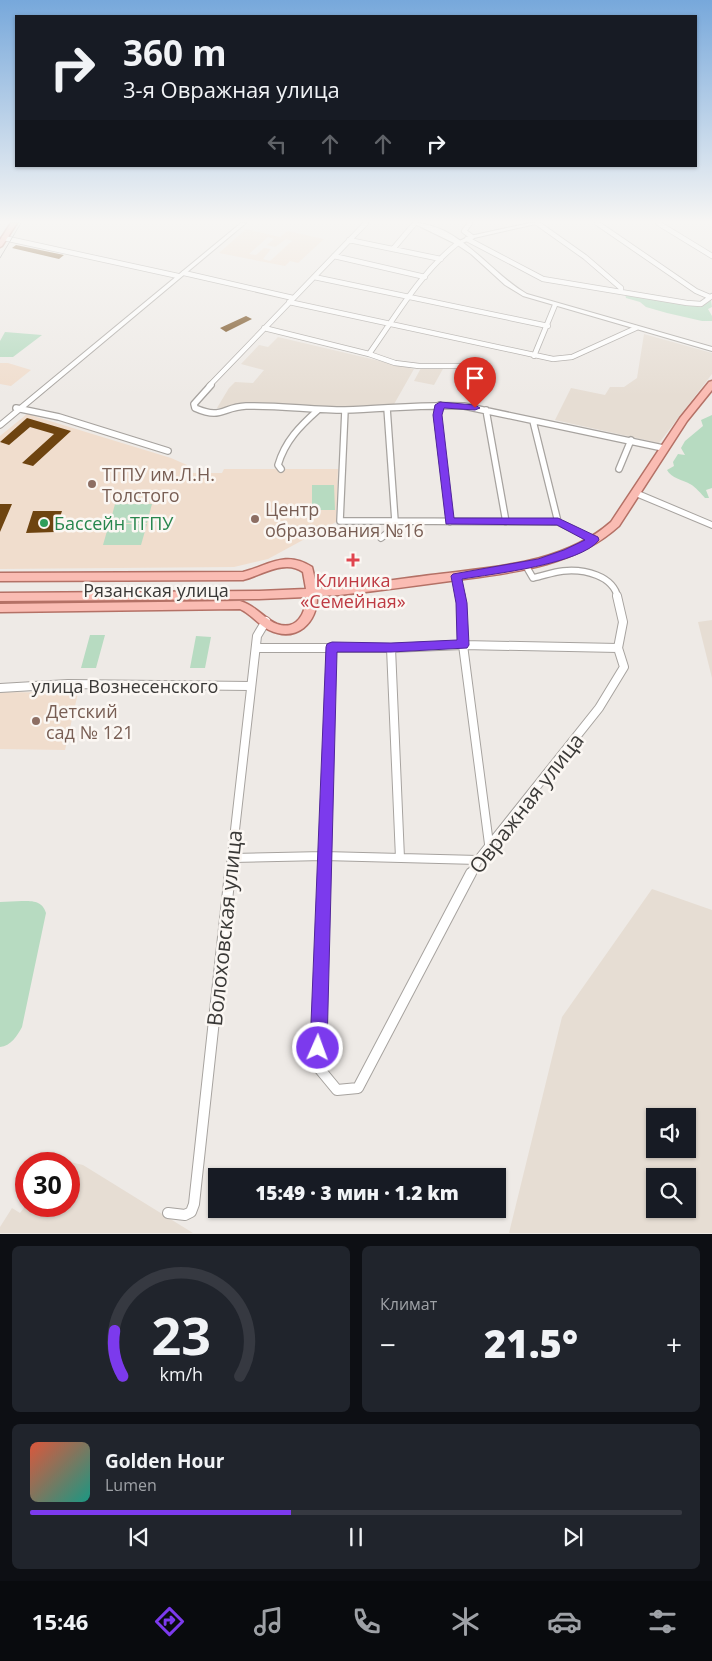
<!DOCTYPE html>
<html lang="ru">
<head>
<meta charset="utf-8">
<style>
	:root { --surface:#171b24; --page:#20242c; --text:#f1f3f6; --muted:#9ea1a6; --line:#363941; --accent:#7c3aed }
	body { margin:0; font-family:"Open Sans",sans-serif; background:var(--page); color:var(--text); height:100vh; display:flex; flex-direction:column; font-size:19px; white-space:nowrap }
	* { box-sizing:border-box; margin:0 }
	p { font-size:16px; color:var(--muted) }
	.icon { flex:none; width:28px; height:28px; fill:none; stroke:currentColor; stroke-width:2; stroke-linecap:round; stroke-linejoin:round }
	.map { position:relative; height:1234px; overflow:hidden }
	.drawer { display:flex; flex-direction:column; gap:12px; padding:12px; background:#0d0f14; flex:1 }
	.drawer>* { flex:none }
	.banner { position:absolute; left:15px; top:15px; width:682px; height:152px; border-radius:0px; box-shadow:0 1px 4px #0004; background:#171b24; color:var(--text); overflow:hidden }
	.tools { position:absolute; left:646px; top:1108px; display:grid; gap:10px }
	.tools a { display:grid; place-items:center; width:50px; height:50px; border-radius:0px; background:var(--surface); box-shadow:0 1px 4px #0004; font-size:25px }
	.speed { position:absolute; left:15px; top:1152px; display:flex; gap:10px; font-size:25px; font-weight:700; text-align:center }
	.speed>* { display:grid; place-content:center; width:65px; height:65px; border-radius:50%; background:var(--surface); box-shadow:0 1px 4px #0004; line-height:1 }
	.speed .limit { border:8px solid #d22; background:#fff; color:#111 }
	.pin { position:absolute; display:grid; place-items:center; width:42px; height:42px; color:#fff; margin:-51px -21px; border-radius:50% 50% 50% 0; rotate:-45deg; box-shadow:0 0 5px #0007 }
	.pin .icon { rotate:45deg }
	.me { position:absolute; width:55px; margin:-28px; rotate:2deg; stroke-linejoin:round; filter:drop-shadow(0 0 4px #0008) }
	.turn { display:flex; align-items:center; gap:18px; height:105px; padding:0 25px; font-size:22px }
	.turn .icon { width:65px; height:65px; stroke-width:2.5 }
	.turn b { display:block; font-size:35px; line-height:42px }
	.lanes { display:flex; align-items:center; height:48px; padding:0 25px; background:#0003; justify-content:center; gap:25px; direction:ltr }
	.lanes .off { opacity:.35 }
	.big { font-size:38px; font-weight:800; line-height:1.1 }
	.drawer .card { flex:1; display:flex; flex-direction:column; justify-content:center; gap:8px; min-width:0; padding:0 18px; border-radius:8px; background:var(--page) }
	.drawer .dial { align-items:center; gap:0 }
	.dial svg { height:130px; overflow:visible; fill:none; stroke:var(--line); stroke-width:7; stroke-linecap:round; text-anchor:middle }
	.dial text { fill:var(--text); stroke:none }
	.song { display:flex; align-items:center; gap:15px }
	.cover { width:60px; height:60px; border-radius:8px; background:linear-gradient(135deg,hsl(10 70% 55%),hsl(170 70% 35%)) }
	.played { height:5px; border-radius:2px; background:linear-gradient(90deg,var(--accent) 40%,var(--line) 40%) }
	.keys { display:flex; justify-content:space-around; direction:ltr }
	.heat { display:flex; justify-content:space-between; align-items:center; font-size:28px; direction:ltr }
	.drawer .tiles { flex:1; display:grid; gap:12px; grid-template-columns:1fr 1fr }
	.card:last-child { grid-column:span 2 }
	.trip { position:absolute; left:208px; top:1168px; width:298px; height:50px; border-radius:0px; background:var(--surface); box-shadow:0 1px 4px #0004; font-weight:800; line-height:50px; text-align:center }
	.menu { display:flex; height:80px; justify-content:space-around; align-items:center; background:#090b0e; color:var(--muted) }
	.menu .icon { width:35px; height:35px }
	.menu .selected { color:var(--accent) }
	.menu b { font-size:22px; color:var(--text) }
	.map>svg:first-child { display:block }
	.built { fill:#e6ddd3; fill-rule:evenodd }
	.education { fill:#f0ddcd; fill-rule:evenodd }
	.green { fill:#b7dbc1 }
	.building { fill:#6e4410 }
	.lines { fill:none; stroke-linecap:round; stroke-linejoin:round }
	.minor-far3-casing { stroke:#a7a39f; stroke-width:6 }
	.minor-far2-casing { stroke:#a7a39f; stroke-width:8 }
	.minor-far1-casing { stroke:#a7a39f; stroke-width:10 }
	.minor-casing { stroke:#a7a39f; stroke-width:12 }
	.tertiary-casing { stroke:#a7a39f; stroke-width:2 }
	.secondary-casing { stroke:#a7a39f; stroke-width:2 }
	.primary-casing { stroke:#b47166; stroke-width:3 }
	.minor-far3 { stroke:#fff; stroke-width:4.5 }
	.minor-far2 { stroke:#fff; stroke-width:5.5 }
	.minor-far1 { stroke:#fff; stroke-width:8 }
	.minor { stroke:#fff; stroke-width:10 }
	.tertiary { fill:#fff; fill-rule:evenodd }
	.secondary { fill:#fff; fill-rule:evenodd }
	.primary { fill:#fabcb3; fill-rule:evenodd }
	.tram { stroke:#969491; stroke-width:1 }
	.route { fill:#7c3aed; stroke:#51269a }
	.education-dot { fill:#8d6e63; stroke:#fbf7f3; stroke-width:2 }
	.leisure-dot { fill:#2e9e5b; stroke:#fbf7f3; stroke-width:2 }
	.health-dot { fill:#e0444e; stroke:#fbf7f3; stroke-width:2 }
	.labels { text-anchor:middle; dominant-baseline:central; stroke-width:5; stroke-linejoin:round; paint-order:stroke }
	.education-label { font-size:18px; fill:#785e54; stroke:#fbf7f3; text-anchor:start }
	.leisure-label { font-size:18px; fill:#27864d; stroke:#fbf7f3; text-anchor:start }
	.health-label { font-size:18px; fill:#be3a42; stroke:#fbf7f3 }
	.street-label { font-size:18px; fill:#3a3937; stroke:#fbf7f3 }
	.near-street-label { font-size:21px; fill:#3a3937; stroke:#fbf7f3 }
</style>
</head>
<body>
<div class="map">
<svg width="712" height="1234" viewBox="0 0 712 1234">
	<rect width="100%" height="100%" fill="#eeeae6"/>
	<path class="built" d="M644,334l68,19v21l-53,69 -104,-23 16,-32 34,7 5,-8h14l13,-9z
		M278,337l136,32 -21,37 -110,4 -66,-2 12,-20 6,-6 18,1 11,-13 -23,-6 18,-19 9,2z
		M444,367l-10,18 -20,-4 7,-13z
		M712,620v58l-14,-56z
		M652,889l60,21v323h-203l53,-216zM688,1116v33h-33v-33zM688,1176v33h-33v-33z
		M70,1162l13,3 110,68h-193v-6l12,-19 8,5 6,-8 43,1 -1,-42z"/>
	<path class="education" d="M246,229l34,8 7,-6 37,8 -26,24 -8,-2 -5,5 -66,-13zM268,237l6,2 -7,6 8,2 11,-8 6,2 -22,20 -7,-2 8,-10 -7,-1 -8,7 -7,-1z
		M0,363h8l23,7 -20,16 -11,-2z
		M27,414l144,44 16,7 -1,8h36l2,-4h114l-2,53 -68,37 -34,8 -234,2v-133z
		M0,692l78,1 -13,57 -65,-1z"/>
	<path class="green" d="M625,293l62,10 24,-3 1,7 -4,2 4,7v5h-10l-35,-8 -21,-6 -6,-5 -14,-4z
		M5,332l37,3 -29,22h-13v-16z
		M712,415v73l-6,2 3,8h-4c-4,-4 -9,-11 -15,-14 -7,-4 -19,-6 -23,-14l7,-4 -1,-4 5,-8 7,1 -4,-7 4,-7 18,-15 -2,-6z
		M312,485h22l1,25h-23z
		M115,504h37l-5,19h-37z
		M109,524h38l-6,21h-38z
		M90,635h15l-9,33h-15z
		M196,636l15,1 -6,31h-15z
		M22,901c12,0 20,0 24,12l-24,114c-5,9 -11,19 -22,20v-145z"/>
	<path class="building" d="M16,245l48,10 -5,4 -47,-11z
		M246,316l6,3 -26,13 -6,-4z
		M27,418l44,13 -38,35 -11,-3 32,-29 -24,-7 -21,18 -9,-3z
		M0,504h12l-12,28z
		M33,511h29l-7,21 -29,1z"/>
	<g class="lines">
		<g class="minor-far3-casing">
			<path id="minor-far3" d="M470,223l-6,8 8,6
				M537,223l48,34 36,31v4
				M597,223l99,68 14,6
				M658,223l54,33
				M4,238l174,38
				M467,239l76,40 144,24 14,1 11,-8
				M349,240l92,19
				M393,249l22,-26
				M334,256l91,21
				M184,273l109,25
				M314,277l234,49
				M289,302l264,57 19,-2 64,-29
				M264,328l105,26 26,9 24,3h41
				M369,354c27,-38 51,-81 89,-111
				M534,356l21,-51
				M209,386l157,-163"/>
		</g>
		<g class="minor-far2-casing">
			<path id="minor-far2" d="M211,385l-17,19 1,4c27,12 27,-1 51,-2 33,-1 66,4 99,4 40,-1 79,-6 119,-4l199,42
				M440,405l-3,10 13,107
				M16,408l43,9 109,34
				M345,410l-5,111h55l-8,-113
				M486,410l20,112
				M533,421l25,101
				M281,469l-3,-4c7,-24 22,-39 40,-55
				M619,469l12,-29
				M381,538l10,-8 4,-9 163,1 36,18
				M526,566l7,12c10,-2 20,-6 30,-7 21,-2 50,4 55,27
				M456,576l5,22"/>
		</g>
		<g class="minor-far1-casing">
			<path id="minor-far1" d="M461,596l2,49 26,199
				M256,648h135l72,-3 155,3
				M391,648l9,210
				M0,688l68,-4 182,2
				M232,858l92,-2 154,4
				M230,874l27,-238 9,-15
				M324,874l7,-227
				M471,874l7,-14 121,-152 25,-41 -6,-19 5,-26 -6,-26"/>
		</g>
		<g class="minor-casing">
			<path id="minor" d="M324,873l-6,194 19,23 21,-2 113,-215
				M168,1213l17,2 6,-3 3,-8 36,-331"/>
		</g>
		<g class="tertiary-casing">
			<path id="tertiary" d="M241,223h5l-244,204 -2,1v-6z
				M530,223h10l-66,15 -16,7 -3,-2 15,-7z
				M636,490l76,32v6l-79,-33 -1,-2z"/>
		</g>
		<g class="secondary-casing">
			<path id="secondary" d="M413,223c46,0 78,51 114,71l185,53v4l-189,-55 -18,-11 -34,-31 -15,-10z"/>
		</g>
		<g class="primary-casing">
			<path id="primary" d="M11,223h6l-15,23 -2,1v-7z
				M712,381v9l-25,31 -68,105c-46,42 -111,47 -169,55 -37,5 -74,10 -111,14l-22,1c1,27 -21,47 -48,34 -10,-5 -18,-16 -29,-21l-240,3v-8l240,-3c17,5 24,18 37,23 20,7 29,-11 29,-27l-47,2 -259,2v-8l259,-2 47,-2 -3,-17c-18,-13 -41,3 -60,8l-243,1v-8l243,-1c26,-7 43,-22 69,-5l5,21c38,-2 76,-8 114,-13 61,-8 131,-10 180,-53l69,-104 29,-36z"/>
		</g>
		<use href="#minor-far3" class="minor-far3"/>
		<use href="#minor-far2" class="minor-far2"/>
		<use href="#minor-far1" class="minor-far1"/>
		<use href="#minor" class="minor"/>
		<use href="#tertiary" class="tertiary"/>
		<use href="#secondary" class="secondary"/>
		<use href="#primary" class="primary"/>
		<path class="tram" d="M0,258l21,-35"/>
	</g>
	<linearGradient id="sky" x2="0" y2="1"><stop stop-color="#77a8db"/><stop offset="0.56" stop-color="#f7f6f4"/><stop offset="1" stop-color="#f7f6f4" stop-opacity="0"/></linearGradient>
	<rect width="712" height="396" fill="url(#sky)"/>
	<path class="route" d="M440,402l35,3 5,3 -5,2 -31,-2 -2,7 12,103h104l40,19 1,3c-18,24 -106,34 -137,39l5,24 2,42 -2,3 -76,4h-54l-10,396 -3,6 -6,2 -6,-2 -2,-6 16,-401 1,-3 5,-2 59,1 66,-3 -1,-37 -5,-27 2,-2 85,-15 26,-9 21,-10 -28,-15 -111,-1 -13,-109 2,-10z"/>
	<g class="education-dot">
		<circle cx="92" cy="484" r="5"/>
		<circle cx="255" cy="519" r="5"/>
		<circle cx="36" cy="721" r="5"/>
	</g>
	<circle class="leisure-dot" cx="44" cy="523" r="5"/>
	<path class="health-dot" d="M350.5 552.5h5v5h5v5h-5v5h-5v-5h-5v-5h5z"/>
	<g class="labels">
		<g class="education-label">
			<text x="102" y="474">ТГПУ им.Л.Н.<tspan x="102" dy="21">Толстого</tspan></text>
			<text x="265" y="509">Центр<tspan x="265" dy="21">образования №16</tspan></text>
			<text x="46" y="711">Детский<tspan x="46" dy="21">сад № 121</tspan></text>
		</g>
		<g class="leisure-label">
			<text x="54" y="523">Бассейн ТГПУ</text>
		</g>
		<g class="health-label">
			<text x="353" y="580">Клиника<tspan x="353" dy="21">«Семейная»</tspan></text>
		</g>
		<g class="street-label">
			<text x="156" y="590">Рязанская улица</text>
			<text x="125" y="686">улица Вознесенского</text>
		</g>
		<g class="near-street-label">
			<text transform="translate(526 803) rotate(-52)">Овражная улица</text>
			<text transform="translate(224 928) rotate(-84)">Волоховская улица</text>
		</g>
	</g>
</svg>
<div class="tools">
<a><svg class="icon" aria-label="sound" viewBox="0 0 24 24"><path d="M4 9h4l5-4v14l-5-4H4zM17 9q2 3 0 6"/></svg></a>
<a><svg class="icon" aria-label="search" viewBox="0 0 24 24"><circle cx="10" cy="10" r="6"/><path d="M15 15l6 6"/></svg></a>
</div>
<div class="speed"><div class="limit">30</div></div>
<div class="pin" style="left:475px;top:408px;background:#d93025"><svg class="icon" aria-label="arrive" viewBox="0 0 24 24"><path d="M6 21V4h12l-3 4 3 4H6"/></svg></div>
<svg class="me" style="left:318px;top:1048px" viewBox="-20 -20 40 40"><circle r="17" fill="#7c3aed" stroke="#fff" stroke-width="3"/><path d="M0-11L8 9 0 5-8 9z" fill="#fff"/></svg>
<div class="trip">15:49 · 3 мин · 1.2 km</div>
<div class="banner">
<div class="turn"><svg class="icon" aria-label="right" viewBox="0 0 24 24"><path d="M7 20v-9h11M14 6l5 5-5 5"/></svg><div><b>360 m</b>3-я Овражная улица</div></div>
<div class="lanes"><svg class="icon off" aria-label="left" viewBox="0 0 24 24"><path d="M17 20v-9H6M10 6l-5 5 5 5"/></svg><svg class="icon off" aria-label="ahead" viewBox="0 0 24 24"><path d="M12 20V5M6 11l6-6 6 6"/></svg><svg class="icon off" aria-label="ahead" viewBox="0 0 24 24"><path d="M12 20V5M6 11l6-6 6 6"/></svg><svg class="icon" aria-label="right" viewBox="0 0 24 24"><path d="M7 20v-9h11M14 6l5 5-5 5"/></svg></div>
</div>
</div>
<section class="drawer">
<div class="tiles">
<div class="card dial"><svg viewBox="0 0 100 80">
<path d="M14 69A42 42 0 1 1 86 69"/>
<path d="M14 69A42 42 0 0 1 9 41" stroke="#7c3aed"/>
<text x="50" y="56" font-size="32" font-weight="700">23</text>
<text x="50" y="72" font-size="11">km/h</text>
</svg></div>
<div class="card"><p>Климат</p>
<div class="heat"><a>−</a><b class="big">21.5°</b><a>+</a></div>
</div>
<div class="card">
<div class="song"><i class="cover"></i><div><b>Golden Hour</b><p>Lumen</p></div></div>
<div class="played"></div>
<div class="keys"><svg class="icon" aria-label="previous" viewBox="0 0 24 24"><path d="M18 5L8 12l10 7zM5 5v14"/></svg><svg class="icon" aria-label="pause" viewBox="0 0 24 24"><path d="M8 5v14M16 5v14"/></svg><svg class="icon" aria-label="next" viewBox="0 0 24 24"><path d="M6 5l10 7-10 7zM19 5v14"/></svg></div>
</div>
</div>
</section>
<nav class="menu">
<b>15:46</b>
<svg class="icon selected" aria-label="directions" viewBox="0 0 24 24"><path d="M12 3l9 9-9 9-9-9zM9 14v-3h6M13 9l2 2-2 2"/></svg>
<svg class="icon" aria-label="music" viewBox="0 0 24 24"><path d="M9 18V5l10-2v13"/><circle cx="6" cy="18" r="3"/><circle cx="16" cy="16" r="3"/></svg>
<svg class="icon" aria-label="phone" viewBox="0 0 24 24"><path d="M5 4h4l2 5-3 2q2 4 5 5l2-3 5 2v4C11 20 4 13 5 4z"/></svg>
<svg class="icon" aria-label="climate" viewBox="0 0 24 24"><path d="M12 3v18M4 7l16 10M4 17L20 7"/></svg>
<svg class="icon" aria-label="car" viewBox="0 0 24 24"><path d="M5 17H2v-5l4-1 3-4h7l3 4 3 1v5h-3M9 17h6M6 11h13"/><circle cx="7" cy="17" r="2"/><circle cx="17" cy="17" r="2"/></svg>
<svg class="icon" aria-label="filters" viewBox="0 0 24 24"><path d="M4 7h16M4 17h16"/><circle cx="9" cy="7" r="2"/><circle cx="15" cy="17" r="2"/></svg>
</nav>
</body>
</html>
